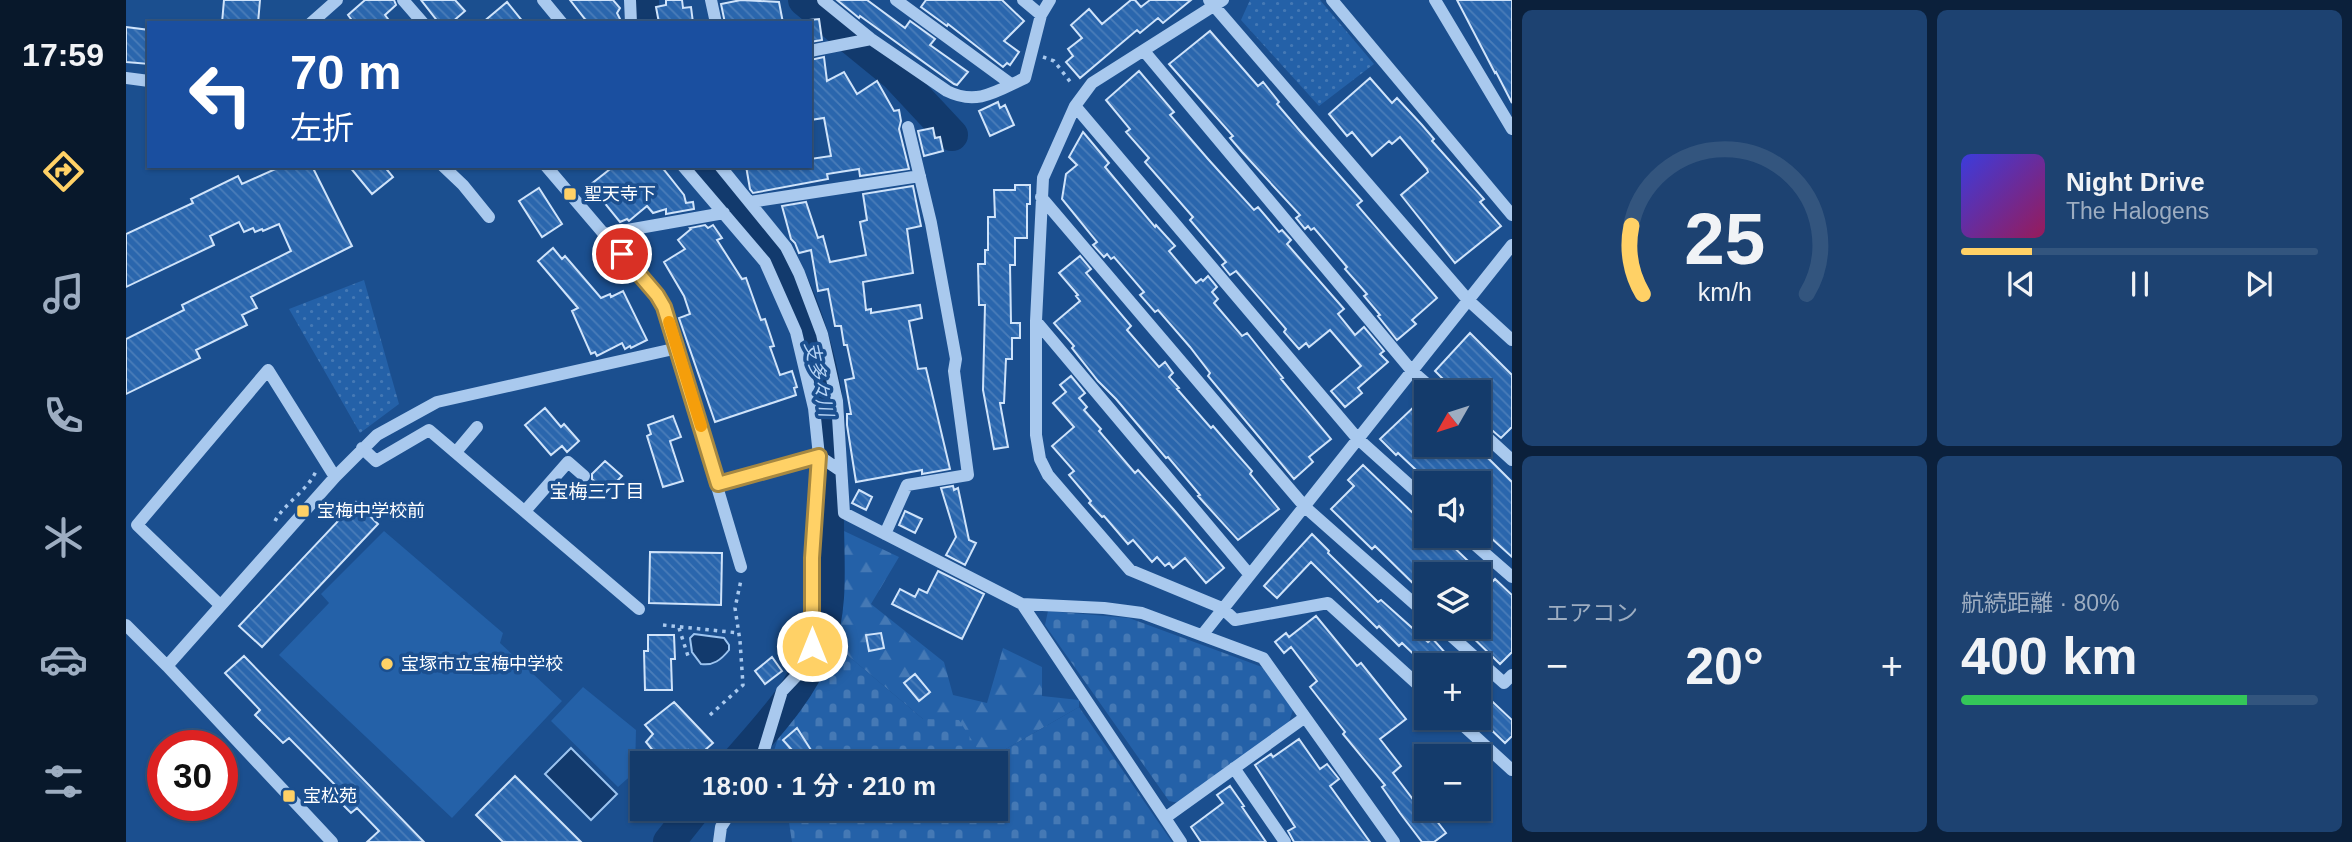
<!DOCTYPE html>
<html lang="ja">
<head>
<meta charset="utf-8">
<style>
	:root { --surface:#143b6b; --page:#1d4271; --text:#f1f3f6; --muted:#9dadc1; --line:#33557e; --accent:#ffd166 }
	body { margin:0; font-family:Helvetica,"Noto Sans JP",sans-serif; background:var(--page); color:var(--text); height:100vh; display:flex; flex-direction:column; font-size:26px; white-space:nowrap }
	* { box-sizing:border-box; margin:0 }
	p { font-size:23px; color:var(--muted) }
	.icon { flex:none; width:38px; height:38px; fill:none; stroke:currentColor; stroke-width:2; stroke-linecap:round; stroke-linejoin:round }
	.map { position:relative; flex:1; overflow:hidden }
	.details { display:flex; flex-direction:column; gap:10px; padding:10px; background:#0b203b; width:840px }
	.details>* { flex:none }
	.guide { position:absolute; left:21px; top:21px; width:665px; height:147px; border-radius:0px; box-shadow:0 2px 5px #0004,0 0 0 2px var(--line); background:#1a4fa0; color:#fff; overflow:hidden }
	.needle { width:46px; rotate:231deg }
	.tools { position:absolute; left:1288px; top:380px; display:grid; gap:14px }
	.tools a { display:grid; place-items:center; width:77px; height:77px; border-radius:0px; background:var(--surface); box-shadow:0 2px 5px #0004,0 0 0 2px var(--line); font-size:35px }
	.speed { position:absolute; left:21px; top:730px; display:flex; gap:14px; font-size:35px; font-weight:700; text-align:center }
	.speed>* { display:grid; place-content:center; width:91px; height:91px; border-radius:50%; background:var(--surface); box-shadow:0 2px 5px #0004,0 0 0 2px var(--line); line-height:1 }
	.speed .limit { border:10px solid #d22; background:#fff; color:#111 }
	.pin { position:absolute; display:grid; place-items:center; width:60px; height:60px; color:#fff; margin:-30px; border:4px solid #fff; border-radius:50%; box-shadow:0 2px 7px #0007 }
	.me { position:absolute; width:77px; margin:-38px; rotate:0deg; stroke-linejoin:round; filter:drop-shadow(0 0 5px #0008) }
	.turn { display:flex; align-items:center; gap:24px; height:147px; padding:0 28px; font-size:32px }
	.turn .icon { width:91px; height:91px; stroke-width:2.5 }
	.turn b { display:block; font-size:49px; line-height:60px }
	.big { font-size:52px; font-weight:600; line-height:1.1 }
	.details .card { flex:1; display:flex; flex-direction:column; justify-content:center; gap:10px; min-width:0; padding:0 24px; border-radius:10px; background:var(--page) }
	.details .dial { align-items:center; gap:0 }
	.dial svg { height:182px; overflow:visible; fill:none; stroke:var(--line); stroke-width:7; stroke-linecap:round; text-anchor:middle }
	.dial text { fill:var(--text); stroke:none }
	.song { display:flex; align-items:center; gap:21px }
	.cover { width:84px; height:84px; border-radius:10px; background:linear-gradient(135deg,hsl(240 70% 55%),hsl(330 70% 35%)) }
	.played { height:7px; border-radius:4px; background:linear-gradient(90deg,var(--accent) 20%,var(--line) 20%) }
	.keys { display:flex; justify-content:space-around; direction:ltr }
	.heat { display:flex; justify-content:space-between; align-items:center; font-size:38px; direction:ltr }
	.charge { height:10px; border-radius:5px; background:linear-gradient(90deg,#34c759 80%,var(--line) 0) }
	.details .tiles { flex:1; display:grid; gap:10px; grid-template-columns:repeat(2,1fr) }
	.trip { position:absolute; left:504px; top:751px; width:378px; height:70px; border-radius:0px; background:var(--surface); box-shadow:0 2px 5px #0004,0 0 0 2px var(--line); font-weight:600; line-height:70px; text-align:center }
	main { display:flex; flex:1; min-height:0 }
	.dock { display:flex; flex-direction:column; width:126px; justify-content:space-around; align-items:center; background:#08182b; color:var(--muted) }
	.dock .icon { width:49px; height:49px }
	.dock .on { color:var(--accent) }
	.dock b { font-size:32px; color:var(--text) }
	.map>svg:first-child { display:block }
	.grass { fill:url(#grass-dots) }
	.forest { fill:url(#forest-firs) }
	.cemetery { fill:url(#cemetery-stones) }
	.garden { fill:#2461a8 }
	.water { fill:#123a6d; stroke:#9cc4f0; stroke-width:2 }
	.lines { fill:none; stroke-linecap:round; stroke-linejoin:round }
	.river { stroke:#123a6d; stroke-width:32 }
	.building { fill:url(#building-back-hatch); stroke:#cfe3fa; stroke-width:2 }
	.path { stroke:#a9c9ee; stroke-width:3.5; stroke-dasharray:3.5 5; stroke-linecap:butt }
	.minor { stroke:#a9c9ee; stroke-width:12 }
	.route-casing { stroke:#a68842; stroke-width:18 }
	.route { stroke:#ffd166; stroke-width:12 }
	.slow { stroke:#f59e0b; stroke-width:12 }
	.poi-dot { fill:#ffd166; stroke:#1b4f8f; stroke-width:2.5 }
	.labels { text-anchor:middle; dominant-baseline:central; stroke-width:7; stroke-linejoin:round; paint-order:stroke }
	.poi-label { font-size:18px; fill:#fff; stroke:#1b4f8f; text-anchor:start }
	.water-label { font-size:19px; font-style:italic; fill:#b5d3f5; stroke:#1b4f8f }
	.neighbourhood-label { font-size:19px; fill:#fff; stroke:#1b4f8f }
</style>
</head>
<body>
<main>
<nav class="dock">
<b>17:59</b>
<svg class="icon on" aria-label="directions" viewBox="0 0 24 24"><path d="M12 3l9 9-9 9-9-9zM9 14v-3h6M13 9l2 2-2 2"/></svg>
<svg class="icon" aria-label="music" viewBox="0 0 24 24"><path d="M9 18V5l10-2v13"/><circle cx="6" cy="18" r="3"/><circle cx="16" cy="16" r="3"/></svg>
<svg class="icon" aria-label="phone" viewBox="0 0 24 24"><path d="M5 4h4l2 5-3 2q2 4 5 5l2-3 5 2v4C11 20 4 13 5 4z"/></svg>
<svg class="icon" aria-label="climate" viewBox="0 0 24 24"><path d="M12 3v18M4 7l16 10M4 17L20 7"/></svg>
<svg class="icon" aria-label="car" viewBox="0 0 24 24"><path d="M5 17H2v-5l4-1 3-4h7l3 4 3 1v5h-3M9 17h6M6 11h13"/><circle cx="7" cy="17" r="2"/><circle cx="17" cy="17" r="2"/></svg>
<svg class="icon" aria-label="filters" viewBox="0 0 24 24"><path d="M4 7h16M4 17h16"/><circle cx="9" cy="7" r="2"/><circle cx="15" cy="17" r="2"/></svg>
</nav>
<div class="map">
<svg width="1386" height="842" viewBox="0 0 1386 842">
	<defs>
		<pattern id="grass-dots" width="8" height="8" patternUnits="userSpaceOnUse" patternTransform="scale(1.75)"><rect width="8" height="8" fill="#2461a8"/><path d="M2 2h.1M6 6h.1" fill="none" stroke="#4579b5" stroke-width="1.8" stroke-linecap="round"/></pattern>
		<pattern id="forest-firs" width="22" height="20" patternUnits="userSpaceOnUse" patternTransform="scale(1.75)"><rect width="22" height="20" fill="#2461a8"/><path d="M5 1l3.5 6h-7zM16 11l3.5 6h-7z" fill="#4579b5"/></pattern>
		<pattern id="cemetery-stones" width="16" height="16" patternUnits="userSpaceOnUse" patternTransform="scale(1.75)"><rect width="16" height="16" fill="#2461a8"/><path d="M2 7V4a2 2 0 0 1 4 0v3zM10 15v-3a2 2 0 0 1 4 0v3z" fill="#4579b5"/></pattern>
		<pattern id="building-back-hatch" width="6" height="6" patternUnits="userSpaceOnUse" patternTransform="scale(1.75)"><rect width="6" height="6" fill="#2a66ad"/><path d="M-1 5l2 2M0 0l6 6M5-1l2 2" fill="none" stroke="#4a7db9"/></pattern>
	</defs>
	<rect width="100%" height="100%" fill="#1b4f8f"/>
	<path class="grass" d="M1124,0h70l54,64 -55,42 -78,-86z
		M238,280l35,124 -39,29 -71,-124z"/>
	<path class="forest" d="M718,531l55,26 -28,47 73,58 9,33 34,8 16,-55 39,19v29l37,4v7l-94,54 -62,-42 -90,-76z"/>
	<path class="cemetery" d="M922,611l81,7 133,49 31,43 -4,12 -110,81 -10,-2 -124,-176z
		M707,643l90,76 36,1 26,41 94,-54 93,135h-380l-5,-33 209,-1v-45h-226l14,-43 16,-18z"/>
	<path class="garden" d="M258,531l119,102 -3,10 62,58 -110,117 -173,-163 50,-52 -8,-9z
		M457,687l53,43 -1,42 -17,15 -67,-66z"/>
	<path class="water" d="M568,634l30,4 5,7v5c-8,10 -16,16 -28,14l-9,-12 -2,-14z
		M445,748l46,46 -26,26 -46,-46z"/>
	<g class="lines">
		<path class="river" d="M517,0l1,23
			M678,0l92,75 56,60
			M579,166c25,31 56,62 76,96 23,37 44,108 47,152 3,35 -1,71 0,106 0,42 5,87 -10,127 -17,45 -51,80 -82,116
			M543,842l27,-34"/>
	</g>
	<path class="building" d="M98,0h36l-2,23h-36z
		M239,0h29l2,5 -11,10 6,8h-37l-6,-8z
		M295,0h34l10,11 -14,12h-12z
		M444,0h43l7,8 -3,5 5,10h-34z
		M540,0h16l1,8 8,-1 2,16h-34l-3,-16 10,-2z
		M615,0l38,2 4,21h-58l-4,-19z
		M711,0h30l38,28 5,-7 25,18 -5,6 38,27 -11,13 -3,-1 -94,-68 -1,2z
		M800,0h76l22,21 -20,20 15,11 -9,13 -3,-2 -4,4 -55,-43 -1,2 -26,-19z
		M1005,0h4l6,7 9,-7h41l-28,23 -5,-5 -18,15 -3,-3 -57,48 -14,-16 7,-6 -5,-7 14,-11 -11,-13 18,-16 13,15z
		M1331,0h55v103l-16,-31 -1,1z
		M381,2l17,21h-42z
		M693,19l3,21 -12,2v-22z
		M0,27l23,3v34l-23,-2z
		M1084,31l48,55 5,-4 16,20 -2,2 23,27 62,70 -5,4 80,93 -25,22 4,4 -19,16 -19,-24 2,-1 -16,-19 3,-2 -22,-25 2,-2 -33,-39 -3,2 -3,-4 -3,3 -9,-11 4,-3 -58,-63 -12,-14 3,-2 -64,-72z
		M698,57l3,24 17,-9 13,22 20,-13 17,30 5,-1 2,11 -2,8 10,40 -49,7 -1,-7 -32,5 1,5 -75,14 -3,-4 -4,-23h64v-7l21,-3 -7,-38 -14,2v-60z
		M1013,71l35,41 -4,3 38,44 46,51 4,-3 21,25 3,-2 9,10 -4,4 57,65 -6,5 17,21 9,-8 20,24 -4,3 8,8 -30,26 4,5 -17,14 -14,-16 30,-25 -31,-36 -21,17 -3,-4 -7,6 -15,-17 2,-3 -50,-58 -6,4 -8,-10 4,-3 -36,-42 3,-3 -48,-55 4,-4 -23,-26 4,-3 -24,-29z
		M1244,78l22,25 5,-5 25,27 12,14 -2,2 52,58 -4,3 21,24 -46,37 -54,-68 27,-23 -1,-3 -27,-32 -8,7 -3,-3 -17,15 -20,-24 -5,4 -18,-22z
		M872,102l2,6 5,-3 9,20 -24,11 -11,-25z
		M807,128l2,10 5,-1 3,14 -19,5 -6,-25z
		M957,132l26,31 -4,4 50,60 1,-2 19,21 -6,5 27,32 5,-4 2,2 5,-5 9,11 -5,5 6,7 -4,4 28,33 5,-3 36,45 -2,1 50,60 -22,18 4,5 -19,17 -86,-103 2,-3 -20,-26 -32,-37 -3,2 -15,-17 4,-3 -30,-35 -3,2 -4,-5 -3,3 -11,-12 4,-3 -35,-43 4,-25 11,-9 -8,-8z
		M156,166h30l40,80 -101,51 6,11 -15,7 5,10 -51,25 4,8 -74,36v-55l58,-29 -2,-5 109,-54 -12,-27 -16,7 -1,-2 -7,3 -2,-4 -9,4 -5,-10 -29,14 4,9 -88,42v-53l67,-31 -2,-4 47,-23 4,8z
		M223,166h35l9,11 -21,17z
		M488,166h47l23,29 2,8 7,-1 1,7 -28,5v-5l-13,4 -6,-7 -18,15 -2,-2 -7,3 -30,-37z
		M889,185h15v19h-3v34h-12v27h-5l1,58h9v15h-8v21h-6l-2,44h-4l8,44 -14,2 -11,-59 2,-85h-6l-1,-41h7v-14h3v-33h7l-1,-27h21z
		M787,186l8,40 -14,3 6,44 -50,9 3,28 5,-1v4l49,-8 2,13 -13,3 9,48 8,-1 24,101 -28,5v-4l-66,12 -9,-57v-11h4l-6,-34 9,-2 -7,-33h-3l-3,-19h-6l-7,-37 -10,2 -7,-41 -12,3 -4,-10 -4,-4 -9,-33 24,-4 12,36 5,-2 7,26 36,-7 -6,-33 7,-2 -4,-26z
		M413,188l23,36 -20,13 -23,-36z
		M579,225l3,3 5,-3 9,13 -5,2 25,39 4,-1 15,42 4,-1 9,27 -4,1 10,28 12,-4 5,16 -3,1 2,7 -81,27 -36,-104 11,-4 -6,-18 -20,-34 21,-13 -7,-9 13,-11 -1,-1z
		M427,248l9,11 3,-3 36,42 9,-4 1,3 12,-6 24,49 -16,8 -1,-2 -5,3 -3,-6 -25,13 -2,-4 -4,2 -19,-43 6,-3 -40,-47z
		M954,256l11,13 -5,4 45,53 -4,4 32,37 6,-5 8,11 -4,4 10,11 -2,1 34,39 2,-2 24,28 15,17 -2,3 29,35 -41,31 -40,-44 2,-1 -32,-38 -2,1 -50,-59 -18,-18 -26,-33 2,-2 -20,-23 26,-22 -4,-5 2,-1 -19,-22z
		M1344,333l42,42v52l-11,11 -16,-14 -6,-3v-29h-23l-21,-21z
		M945,376l14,17 -6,5 8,9 -3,3 17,19 -2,2 36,42 3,-3 36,40 50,58 -18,15 -21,-25 -12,10 -4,-5 -4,3 -8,-9 -5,5 -19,-22 -5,4 -24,-28 -2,1 -13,-14 2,-2 -22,-26 5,-4 -22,-25 22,-19 -21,-24 13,-11 -6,-7z
		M1293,402l7,6v36h53v-2l10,9 -4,4 27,27v75l-33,-30v-44h-49l-32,-30 -2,2 -16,-16z
		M419,408l16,19 3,-3 15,17 -12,11 -5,-6 -11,9 -26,-30z
		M547,416l8,21 -11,4 13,40 -20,6 -16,-51 4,-2 -3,-9z
		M479,461l17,15 -16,16 -14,-13v-5z
		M1237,465l53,51 2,-2 8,7v15h16l49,47 4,-4 17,16v57l-12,12 -39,-38h18v-52h-53v22l-51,-50 -3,3 -41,-40 23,-23 -6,-6z
		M827,486l1,4 4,-2 11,52 7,3 -11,22 -19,-10 10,-18 -15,-49z
		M733,490l13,7 -6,13 -14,-7z
		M230,502l22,22 -116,123 -23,-21z
		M779,511l17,8 -7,14 -16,-8z
		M1186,534l17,17 -1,2 50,49 3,-2 47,42 4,-4 24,27 -30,1 -24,-23 -3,3 -20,-20 -2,2 -66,-66 -34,36 -13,-12z
		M524,552l72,1 -1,52 -72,-2z
		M812,571l46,23 -22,45 -70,-35 8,-15 15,8 4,-8 8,4z
		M1190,616l41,50 4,-3 45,56 -26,20 21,27 -8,7 22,29 11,-9v15h25l-15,12 10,13 -12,9h-12l-22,-29 -18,-26 3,-2 -42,-51 2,-2 -35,-45 7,-6 -26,-34 -7,6 -9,-11 11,-9 3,4z
		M755,633l3,15 -15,3 -3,-16z
		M522,635h26l1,24h-4l1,31h-27l-1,-39h4z
		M118,656l180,186h-57l12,-11 -22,-23 -6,5 -16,-16 6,-6 -52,-53 -6,5 -28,-28 5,-5 -35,-37z
		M646,657l10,14 -17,13 -10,-13z
		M789,674l15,18 -11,9 -15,-18z
		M1353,689l33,31v16l-7,7 -26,-25z
		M548,702l39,41 -18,16 -7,-9 -17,13h-8l-17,-21 7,-8 -8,-9z
		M671,728l14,22 -11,9 -17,-19z
		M1173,739l21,30 7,-5 12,15 -9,7 40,56h-76l-6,-11 7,-4 -40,-62 16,-11 2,3z
		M389,776l66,66h-78l-27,-27z
		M1104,786l14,20 -2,1 24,35h-65l-10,-15 32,-24 -6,-8z"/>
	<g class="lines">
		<path class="path" d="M917,57l11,4 18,23
			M149,521c10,-18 34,-32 41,-50
			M537,625l76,8
			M553,628l9,28
			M584,715l33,-30 -3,-44 -5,-33 6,-28"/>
		<path class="minor" d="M277,0l20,23
			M417,0l19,23
			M504,0l1,23
			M585,0l5,23
			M697,0l48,39 76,52c30,15 50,0 78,-13l16,-63 9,-15
			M770,0l115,84
			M897,0l18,15
			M1083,0l259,300 44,40
			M1097,0l-131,83 -17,23 -32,72 -7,143v114l4,24 8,16 82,95 92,38 13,12 93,-17 98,89
			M1206,0l180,215
			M1309,0l77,129
			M185,23l26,-23
			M684,51l61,-12
			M1018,51l268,320 24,21
			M0,78l23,3
			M949,106l282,332 69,62
			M317,166l20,19 26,32
			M420,166l116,136 79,265
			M557,166l82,96 31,70 18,76 5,48 -7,102v88l-11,25 -19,20 -22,72
			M594,166l66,81 13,26 23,61 15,67 7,112 178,91 82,4 38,5 121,45 131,184
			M915,197l264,310 121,107
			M624,202l170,-26
			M479,234l119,-21
			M910,321l213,253
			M1353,430l33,30
			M236,448l14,13 53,-31 210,179
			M330,452l21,-25
			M592,484l101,-28 22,15
			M399,511l43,-49 16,14
			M759,534l22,-49 61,-10 -14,-104 2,-12 -25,-136 -23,-96
			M1339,536l47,41
			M896,604l159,238
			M94,605l-83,-80 131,-155 67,107
			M0,625l41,41 165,176
			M1314,626l64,57 8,-8
			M1077,634l309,-389
			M41,666l168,-189 42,-42 60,-33 241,-54
			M1329,718l57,52
			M1108,768l51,74
			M1039,818l139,-100
			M593,842l2,-15 12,-19"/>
	</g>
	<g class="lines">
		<g class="route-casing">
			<path id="route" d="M496,254l35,41 7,12 54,177 101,-28 -7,102v88"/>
		</g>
		<use href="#route" class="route"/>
		<path class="slow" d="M543,322l32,104"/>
	</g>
	<g class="poi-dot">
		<rect x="437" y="187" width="14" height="14" rx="3.5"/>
		<rect x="170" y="504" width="14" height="14" rx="3.5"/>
		<circle cx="261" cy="664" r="7"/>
		<rect x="156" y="789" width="14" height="14" rx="3.5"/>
	</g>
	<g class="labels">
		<g class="poi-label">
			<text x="458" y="194">聖天寺下</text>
			<text x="191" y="511">宝梅中学校前</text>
			<text x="275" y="664">宝塚市立宝梅中学校</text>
			<text x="177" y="796">宝松苑</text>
		</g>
		<g class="water-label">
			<text transform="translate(693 379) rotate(78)">支多々川</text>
		</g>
		<g class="neighbourhood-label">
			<text x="471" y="491">宝梅三丁目</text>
		</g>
	</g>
</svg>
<div class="tools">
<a><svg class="needle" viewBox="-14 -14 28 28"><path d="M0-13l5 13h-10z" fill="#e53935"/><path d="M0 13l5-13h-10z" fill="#9dadc1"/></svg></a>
<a><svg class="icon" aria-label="sound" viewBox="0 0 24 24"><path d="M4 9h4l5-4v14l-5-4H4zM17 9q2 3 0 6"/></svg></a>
<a><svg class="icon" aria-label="layers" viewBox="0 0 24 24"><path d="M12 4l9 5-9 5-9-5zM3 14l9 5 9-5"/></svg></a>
<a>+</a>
<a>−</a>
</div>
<div class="speed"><div class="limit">30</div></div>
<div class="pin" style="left:496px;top:254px;background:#d93025"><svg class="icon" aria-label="arrive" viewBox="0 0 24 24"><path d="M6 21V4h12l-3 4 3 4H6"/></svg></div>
<svg class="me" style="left:686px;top:646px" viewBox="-20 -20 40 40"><circle r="17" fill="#ffd166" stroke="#fff" stroke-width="3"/><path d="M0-11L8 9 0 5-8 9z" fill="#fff"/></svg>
<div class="trip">18:00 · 1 分 · 210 m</div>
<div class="guide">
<div class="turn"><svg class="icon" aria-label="left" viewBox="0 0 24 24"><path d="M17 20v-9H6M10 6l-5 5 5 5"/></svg><div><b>70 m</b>左折</div></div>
</div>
</div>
<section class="details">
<div class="tiles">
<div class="card dial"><svg viewBox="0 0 100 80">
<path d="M14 69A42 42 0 1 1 86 69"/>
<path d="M14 69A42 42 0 0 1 9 39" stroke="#ffd166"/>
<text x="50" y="56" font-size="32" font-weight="700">25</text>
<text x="50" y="72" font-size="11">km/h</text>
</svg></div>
<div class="card">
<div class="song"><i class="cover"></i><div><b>Night Drive</b><p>The Halogens</p></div></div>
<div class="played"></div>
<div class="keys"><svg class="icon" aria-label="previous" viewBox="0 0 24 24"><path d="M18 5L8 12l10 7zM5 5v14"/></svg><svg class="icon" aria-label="pause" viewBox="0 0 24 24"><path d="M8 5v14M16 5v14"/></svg><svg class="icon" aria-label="next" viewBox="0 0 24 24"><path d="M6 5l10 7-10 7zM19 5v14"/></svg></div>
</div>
<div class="card"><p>エアコン</p>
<div class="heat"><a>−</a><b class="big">20°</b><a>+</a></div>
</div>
<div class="card"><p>航続距離 · 80%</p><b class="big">400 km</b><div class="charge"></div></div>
</div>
</section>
</main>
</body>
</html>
